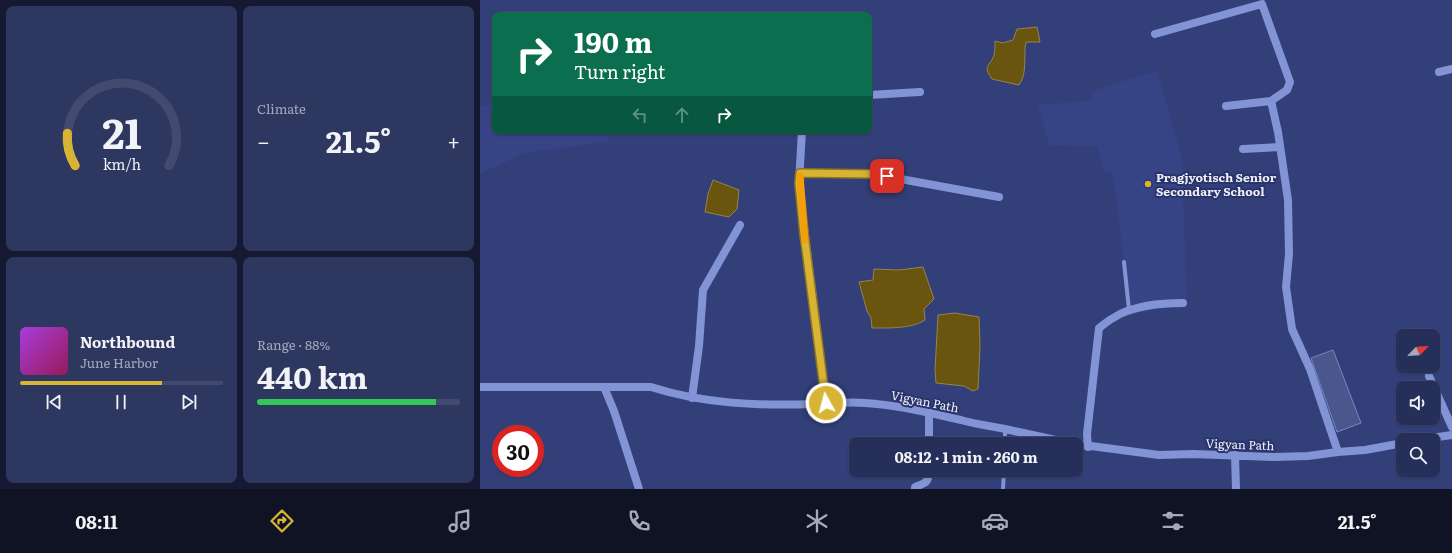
<!DOCTYPE html>
<html lang="en">
<head>
<meta charset="utf-8">
<style>
	:root { --surface:#262f5a; --page:#2e3760; --text:#f1f3f6; --muted:#a4a9bb; --line:#424a70; --accent:#d8b434 }
	body { margin:0; font-family:Literata,serif; background:var(--page); color:var(--text); height:100vh; display:flex; flex-direction:column; font-size:15px; white-space:nowrap }
	* { box-sizing:border-box; margin:0 }
	p { font-size:13px; color:var(--muted) }
	.icon { flex:none; width:22px; height:22px; fill:none; stroke:currentColor; stroke-width:2; stroke-linecap:round; stroke-linejoin:round }
	.map { position:relative; flex:1; overflow:hidden }
	.side { display:flex; flex-direction:column; gap:6px; padding:6px; background:#151a32; width:480px }
	.side>* { flex:none }
	.guide { position:absolute; left:12px; top:12px; width:380px; height:122px; border-radius:8px; box-shadow:0 1px 3px #0004,0 0 0 1px var(--line); background:#0b6e4f; color:#fff; overflow:hidden }
	.needle { width:26px; rotate:66deg }
	.buttons { position:absolute; left:916px; top:329px; display:grid; gap:8px }
	.buttons a { display:grid; place-items:center; width:44px; height:44px; border-radius:8px; background:var(--surface); box-shadow:0 1px 3px #0004,0 0 0 1px var(--line); font-size:20px }
	.speed { position:absolute; left:12px; top:425px; display:flex; gap:8px; font-size:20px; font-weight:700; text-align:center }
	.speed>* { display:grid; place-content:center; width:52px; height:52px; border-radius:50%; background:var(--surface); box-shadow:0 1px 3px #0004,0 0 0 1px var(--line); line-height:1 }
	.speed .limit { border:6px solid #d22; background:#fff; color:#111 }
	.pin { position:absolute; display:grid; place-items:center; width:34px; height:34px; color:#fff; margin:-17px; border-radius:8px; box-shadow:0 2px 6px #0006 }
	.me { position:absolute; width:44px; margin:-22px; rotate:353deg; stroke-linejoin:round; filter:drop-shadow(0 0 3px #0008) }
	.turn { display:flex; align-items:center; gap:14px; height:84px; padding:0 16px; font-size:18px }
	.turn .icon { width:52px; height:52px; stroke-width:2.5 }
	.turn b { display:block; font-size:28px; line-height:34px }
	.lanes { display:flex; align-items:center; height:38px; padding:0 16px; background:#0003; justify-content:center; gap:20px; direction:ltr }
	.lanes .off { opacity:.35 }
	.big { font-size:30px; font-weight:700; line-height:1.1 }
	.side .tile { flex:1; display:flex; flex-direction:column; justify-content:center; gap:6px; min-width:0; padding:0 14px; border-radius:8px; background:var(--page) }
	.side .dial { align-items:center; gap:0 }
	.dial svg { height:104px; overflow:visible; fill:none; stroke:var(--line); stroke-width:7; stroke-linecap:round; text-anchor:middle }
	.dial text { fill:var(--text); stroke:none }
	.song { display:flex; align-items:center; gap:12px }
	.cover { width:48px; height:48px; border-radius:6px; background:linear-gradient(135deg,hsl(280 70% 55%),hsl(330 70% 35%)) }
	.played { height:4px; border-radius:2px; background:linear-gradient(90deg,var(--accent) 70%,var(--line) 70%) }
	.keys { display:flex; justify-content:space-around; direction:ltr }
	.heat { display:flex; justify-content:space-between; align-items:center; font-size:22px; direction:ltr }
	.charge { height:6px; border-radius:3px; background:linear-gradient(90deg,#34c759 88%,var(--line) 0) }
	.side .tiles { flex:1; display:grid; gap:6px; grid-template-columns:repeat(2,1fr) }
	.trip { position:absolute; left:369px; top:437px; width:234px; height:40px; border-radius:8px; background:var(--surface); box-shadow:0 1px 3px #0004,0 0 0 1px var(--line); font-weight:700; line-height:40px; text-align:center }
	.tab-bar { display:flex; height:64px; justify-content:space-around; align-items:center; background:#0f1324; color:var(--muted) }
	.tab-bar .icon { width:28px; height:28px }
	.tab-bar .active { color:var(--accent) }
	.tab-bar b { font-size:18px; color:var(--text) }
	main { display:flex; flex:1; min-height:0 }
	.map>svg:first-child { display:block }
	.built { fill:#364384 }
	.water { fill:#69550e; stroke:#918454 }
	.building { fill:#4a578c; stroke:#7586c6 }
	.lines { fill:none; stroke-linecap:round; stroke-linejoin:round }
	.lane { stroke:#8294d5; stroke-width:4 }
	.street { stroke:#8294d5; stroke-width:8 }
	.route-casing { stroke:#8c7522; stroke-width:10 }
	.route { stroke:#d8b434; stroke-width:7 }
	.slow { stroke:#f59e0b; stroke-width:7 }
	.poi-dot { fill:#d8b434; stroke:#29346c; stroke-width:1.5 }
	.labels { text-anchor:middle; dominant-baseline:central; stroke-width:4; stroke-linejoin:round; paint-order:stroke }
	.poi-label { font-size:12px; font-weight:bold; fill:#eff1f8; stroke:#29346c; text-anchor:start }
	.street-label { font-size:12px; fill:#eff1f8; stroke:#29346c }
</style>
</head>
<body>
<main>
<section class="side">
<div class="tiles">
<div class="tile dial"><svg viewBox="0 0 100 80">
<path d="M14 69A42 42 0 1 1 86 69"/>
<path d="M14 69A42 42 0 0 1 8 44" stroke="#d8b434"/>
<text x="50" y="56" font-size="32" font-weight="700">21</text>
<text x="50" y="72" font-size="11">km/h</text>
</svg></div>
<div class="tile"><p>Climate</p>
<div class="heat"><a>−</a><b class="big">21.5°</b><a>+</a></div>
</div>
<div class="tile">
<div class="song"><i class="cover"></i><div><b>Northbound</b><p>June Harbor</p></div></div>
<div class="played"></div>
<div class="keys"><svg class="icon" aria-label="previous" viewBox="0 0 24 24"><path d="M18 5L8 12l10 7zM5 5v14"/></svg><svg class="icon" aria-label="pause" viewBox="0 0 24 24"><path d="M8 5v14M16 5v14"/></svg><svg class="icon" aria-label="next" viewBox="0 0 24 24"><path d="M6 5l10 7-10 7zM19 5v14"/></svg></div>
</div>
<div class="tile"><p>Range · 88%</p><b class="big">440 km</b><div class="charge"></div></div>
</div>
</section>
<div class="map">
<svg width="972" height="489" viewBox="0 0 972 489">
	<rect width="100%" height="100%" fill="#333f78"/>
	<path class="built" d="M677,70l25,87 5,149 -31,2 -27,8 -13,-122 -4,-21 -8,-1 -7,-25 -48,-2 -11,-40 54,-5v-9z
		M15,104v27h112l1,11 -83,11 -45,21v-68z"/>
	<path class="water" d="M557,27l3,15h-14c-3,15 2,30 -7,43l-27,-6c-10,-14 -2,-12 2,-24 1,-4 1,-9 1,-14l8,2 10,-3 4,-11z
		M233,180l26,10 -2,19 -8,8 -24,-5 3,-18z
		M443,267l11,32 -10,10 1,11c-14,9 -36,8 -53,8l-1,-10 -4,-7 -8,-29 14,-2 1,-11 25,1z
		M475,313l24,4 1,29 -2,43 -5,2 -9,-5 -28,-3 -1,-13 3,-55z"/>
	<path class="building" d="M853,350l28,73 -24,9 -26,-74z"/>
	<g class="lines">
		<path class="lane" d="M644,262l5,48
			M525,444v-15
			M523,489l1,-19"/>
		<path class="street" d="M675,34l107,-30 28,78 -3,8 -16,11 -45,5
			M959,72l13,-3
			M389,95l51,-3
			M791,101l7,31 10,68 1,54 -3,33 6,42 18,40 28,83
			M322,131l-3,52 6,52 21,168
			M763,149l37,-2
			M320,173l73,1 126,23
			M949,376l23,51
			M0,387h171c53,17 108,19 162,17 18,0 34,-3 52,-1 33,2 64,10 96,17 14,4 29,6 44,9 23,5 46,10 69,15
			M124,387l10,24 25,78
			M212,398l7,-52 4,-56 37,-65
			M937,440l35,-5
			M449,444v-31
			M596,444l83,11 34,-1 81,3 34,-1 30,-4 27,-2 38,-7
			M608,447l-1,-13 12,-106c6,-5 13,-10 21,-14 19,-9 42,-11 63,-11
			M755,455l1,34
			M435,489v-2c11,-4 14,-5 14,-17"/>
	</g>
	<g class="lines">
		<g class="route-casing">
			<path id="route" d="M346,403l-22,-169 -5,-51 1,-10 73,1 14,2"/>
		</g>
		<use href="#route" class="route"/>
		<path class="slow" d="M320,176l5,64"/>
	</g>
	<circle class="poi-dot" cx="668" cy="184" r="4"/>
	<g class="labels">
		<g class="poi-label">
			<text x="676" y="177">Pragjyotisch Senior<tspan x="676" dy="14">Secondary School</tspan></text>
		</g>
		<g class="street-label">
			<text transform="translate(445 401) rotate(11)">Vigyan Path</text>
			<text transform="translate(760 444) rotate(2)">Vigyan Path</text>
		</g>
	</g>
</svg>
<div class="buttons">
<a><svg class="needle" viewBox="-14 -14 28 28"><path d="M0-13l5 13h-10z" fill="#e53935"/><path d="M0 13l5-13h-10z" fill="#a4a9bb"/></svg></a>
<a><svg class="icon" aria-label="sound" viewBox="0 0 24 24"><path d="M4 9h4l5-4v14l-5-4H4zM17 9q2 3 0 6"/></svg></a>
<a><svg class="icon" aria-label="search" viewBox="0 0 24 24"><circle cx="10" cy="10" r="6"/><path d="M15 15l6 6"/></svg></a>
</div>
<div class="speed"><div class="limit">30</div></div>
<div class="pin" style="left:407px;top:176px;background:#d93025"><svg class="icon" aria-label="arrive" viewBox="0 0 24 24"><path d="M6 21V4h12l-3 4 3 4H6"/></svg></div>
<svg class="me" style="left:346px;top:403px" viewBox="-20 -20 40 40"><circle r="17" fill="#d8b434" stroke="#fff" stroke-width="3"/><path d="M0-11L8 9 0 5-8 9z" fill="#fff"/></svg>
<div class="trip">08:12 · 1 min · 260 m</div>
<div class="guide">
<div class="turn"><svg class="icon" aria-label="right" viewBox="0 0 24 24"><path d="M7 20v-9h11M14 6l5 5-5 5"/></svg><div><b>190 m</b>Turn right</div></div>
<div class="lanes"><svg class="icon off" aria-label="left" viewBox="0 0 24 24"><path d="M17 20v-9H6M10 6l-5 5 5 5"/></svg><svg class="icon off" aria-label="ahead" viewBox="0 0 24 24"><path d="M12 20V5M6 11l6-6 6 6"/></svg><svg class="icon" aria-label="right" viewBox="0 0 24 24"><path d="M7 20v-9h11M14 6l5 5-5 5"/></svg></div>
</div>
</div>
</main>
<nav class="tab-bar">
<b>08:11</b>
<svg class="icon active" aria-label="directions" viewBox="0 0 24 24"><path d="M12 3l9 9-9 9-9-9zM9 14v-3h6M13 9l2 2-2 2"/></svg>
<svg class="icon" aria-label="music" viewBox="0 0 24 24"><path d="M9 18V5l10-2v13"/><circle cx="6" cy="18" r="3"/><circle cx="16" cy="16" r="3"/></svg>
<svg class="icon" aria-label="phone" viewBox="0 0 24 24"><path d="M5 4h4l2 5-3 2q2 4 5 5l2-3 5 2v4C11 20 4 13 5 4z"/></svg>
<svg class="icon" aria-label="climate" viewBox="0 0 24 24"><path d="M12 3v18M4 7l16 10M4 17L20 7"/></svg>
<svg class="icon" aria-label="car" viewBox="0 0 24 24"><path d="M5 17H2v-5l4-1 3-4h7l3 4 3 1v5h-3M9 17h6M6 11h13"/><circle cx="7" cy="17" r="2"/><circle cx="17" cy="17" r="2"/></svg>
<svg class="icon" aria-label="filters" viewBox="0 0 24 24"><path d="M4 7h16M4 17h16"/><circle cx="9" cy="7" r="2"/><circle cx="15" cy="17" r="2"/></svg>
<b>21.5°</b>
</nav>
</body>
</html>
